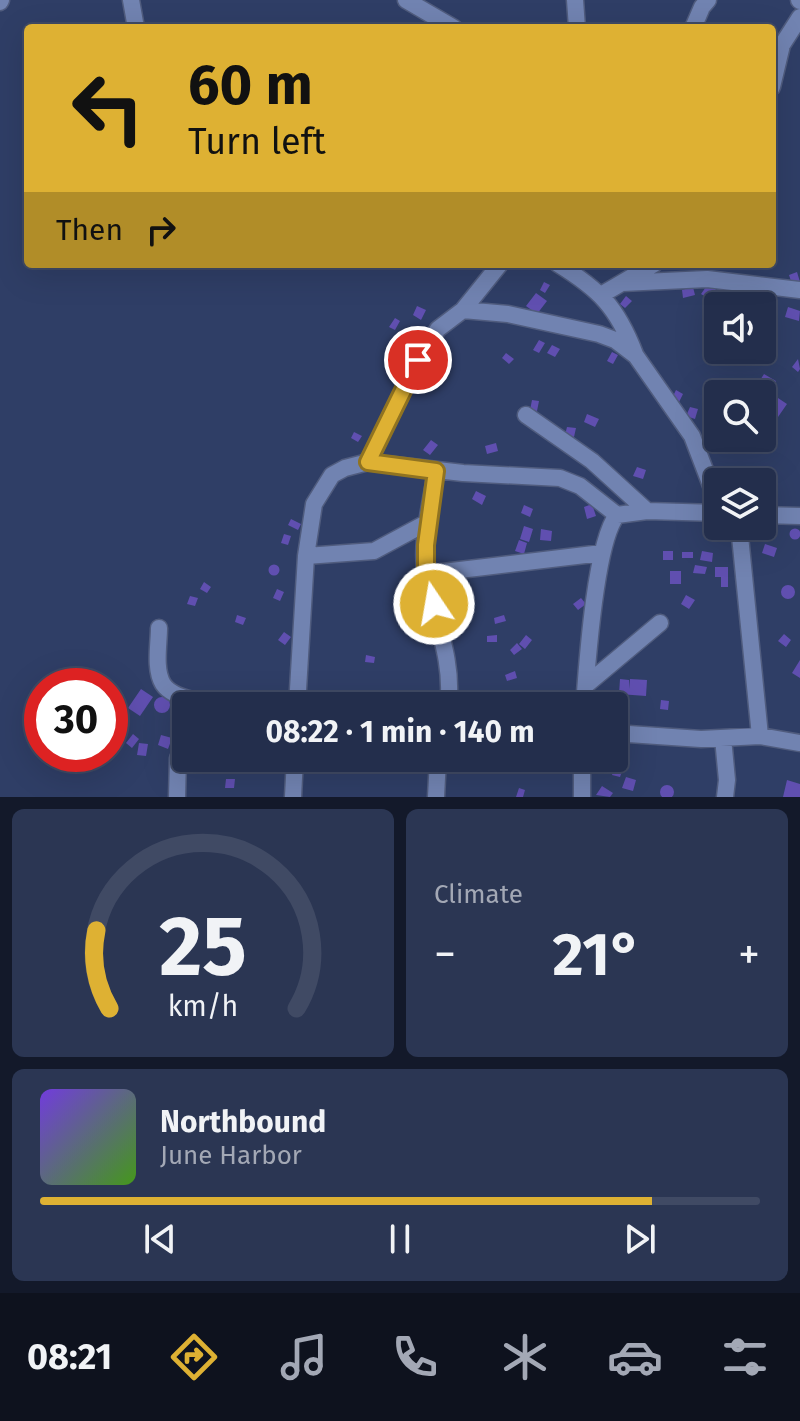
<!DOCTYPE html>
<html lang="en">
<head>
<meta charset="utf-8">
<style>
	:root { --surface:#232e4c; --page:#2b3653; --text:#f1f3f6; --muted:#a3a8b5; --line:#404a64; --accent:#deb133 }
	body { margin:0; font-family:"Fira Sans",sans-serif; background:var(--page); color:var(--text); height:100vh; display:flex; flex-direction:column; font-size:30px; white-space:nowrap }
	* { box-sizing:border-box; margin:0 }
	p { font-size:26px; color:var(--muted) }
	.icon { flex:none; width:44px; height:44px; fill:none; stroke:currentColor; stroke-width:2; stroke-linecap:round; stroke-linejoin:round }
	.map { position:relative; height:797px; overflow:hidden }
	.sheet { display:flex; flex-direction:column; gap:12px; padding:12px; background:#13192a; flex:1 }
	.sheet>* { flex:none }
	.banner { position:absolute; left:24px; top:24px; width:752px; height:244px; border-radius:8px; box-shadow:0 8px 32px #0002,0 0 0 2px var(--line); background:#deb133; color:#111; overflow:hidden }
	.buttons { position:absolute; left:704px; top:292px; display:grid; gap:16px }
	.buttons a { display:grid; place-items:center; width:72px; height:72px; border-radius:8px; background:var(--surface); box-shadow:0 8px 32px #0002,0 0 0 2px var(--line); font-size:40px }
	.speed { position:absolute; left:24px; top:668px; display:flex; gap:16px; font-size:40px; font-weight:700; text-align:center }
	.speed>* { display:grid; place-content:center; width:104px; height:104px; border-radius:50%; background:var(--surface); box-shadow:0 8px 32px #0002,0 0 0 2px var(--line); line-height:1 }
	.speed .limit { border:12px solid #d22; background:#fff; color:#111 }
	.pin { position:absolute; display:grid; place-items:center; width:68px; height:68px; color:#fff; margin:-34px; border:4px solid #fff; border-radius:50%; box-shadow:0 2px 8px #0007 }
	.me { position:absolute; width:88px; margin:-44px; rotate:348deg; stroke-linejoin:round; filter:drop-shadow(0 0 6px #0008) }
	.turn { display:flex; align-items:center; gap:28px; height:168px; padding:0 32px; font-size:36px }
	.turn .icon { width:104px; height:104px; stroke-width:2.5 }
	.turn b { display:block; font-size:56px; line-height:68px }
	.then { display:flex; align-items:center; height:76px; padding:0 32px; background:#0003; gap:16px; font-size:30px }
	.big { font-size:60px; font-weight:700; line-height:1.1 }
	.sheet .tile { flex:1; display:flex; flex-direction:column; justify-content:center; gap:12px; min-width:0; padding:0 28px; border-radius:12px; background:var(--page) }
	.sheet .dial { align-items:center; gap:0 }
	.dial svg { height:208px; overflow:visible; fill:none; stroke:var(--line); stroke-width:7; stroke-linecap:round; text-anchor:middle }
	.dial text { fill:var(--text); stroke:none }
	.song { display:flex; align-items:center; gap:24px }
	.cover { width:96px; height:96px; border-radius:12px; background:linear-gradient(135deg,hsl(260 70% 55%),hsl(100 70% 35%)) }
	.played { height:8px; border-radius:4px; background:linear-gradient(90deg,var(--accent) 85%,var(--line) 85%) }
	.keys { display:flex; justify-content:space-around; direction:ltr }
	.heat { display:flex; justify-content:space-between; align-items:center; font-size:44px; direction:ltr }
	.sheet .tiles { flex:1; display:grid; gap:12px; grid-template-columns:1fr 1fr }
	.tile:last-child { grid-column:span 2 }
	.trip { position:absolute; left:172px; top:692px; width:456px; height:80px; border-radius:8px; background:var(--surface); box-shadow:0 8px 32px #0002,0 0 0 2px var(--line); font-weight:700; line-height:80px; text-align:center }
	.tabs { display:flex; height:128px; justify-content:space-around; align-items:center; background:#0e121e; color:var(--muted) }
	.tabs .icon { width:56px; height:56px }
	.tabs .selected { color:var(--accent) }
	.tabs b { font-size:36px; color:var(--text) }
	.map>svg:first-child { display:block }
	.building { fill:#604fb0 }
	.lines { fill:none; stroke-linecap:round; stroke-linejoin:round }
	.minor-casing { stroke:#505c7e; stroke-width:19 }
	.tertiary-casing { stroke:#505c7e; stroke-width:19 }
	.minor { stroke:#7183b1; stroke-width:16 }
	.tertiary { stroke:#7183b1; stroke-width:16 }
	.route-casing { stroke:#907321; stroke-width:20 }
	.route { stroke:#deb133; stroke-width:14 }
</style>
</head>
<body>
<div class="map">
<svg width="800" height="797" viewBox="0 0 800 797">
	<rect width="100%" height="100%" fill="#2f3e66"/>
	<path class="building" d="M797,272l3,10 -8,2 -3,-9z
		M544,282l6,3 -5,8 -5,-3z
		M708,284l8,5 -7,10 -8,-5z
		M693,287l2,8 -12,3 -1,-8z
		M536,293l11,8 -10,13 -11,-8z
		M626,296l6,5 -7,7 -5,-4z
		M417,306l9,4 -5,10 -8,-5z
		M788,307l12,4 -1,10 -14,-4z
		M395,318l5,3 -5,9 -6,-3z
		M539,340l6,3 -6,10 -6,-3z
		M552,345l8,4 -5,8 -8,-4z
		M612,352l6,3 -5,9 -6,-3z
		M506,353l8,6 -5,5 -7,-6z
		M798,359l2,10 -2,3 -6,-5z
		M764,374l12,7 -6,11 -13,-7z
		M676,390l7,4 -5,10 -7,-4z
		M778,398l9,6 -9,13 -8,-7z
		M532,400l7,1 -2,10 -7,-1z
		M690,407l8,2 -3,10 -9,-3z
		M587,414l12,5 -4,8 -11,-5z
		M567,427l9,1 -2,9 -9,-2z
		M354,432l8,4 -4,6 -7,-4z
		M431,440l7,5 -8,10 -7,-5z
		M496,443l2,8 -11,3 -2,-8z
		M637,467l9,3 -3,9 -10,-3z
		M476,491l10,5 -4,9 -10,-6z
		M592,504l4,12 -9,3 -3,-12z
		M524,505l9,4 -3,8 -9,-4z
		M291,519l10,5 -3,6 -10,-5z
		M524,526l9,3 -4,13 -9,-3z
		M789.5 534a5.5 5.5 0 1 1 11 0a5.5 5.5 0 1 1-11 0Z
		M541,529l11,2 -1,10 -11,-1z
		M284,534l7,2 -3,9 -7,-2z
		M519,540l8,3 -3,11 -9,-3z
		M765,544l12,4 -3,9 -12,-4z
		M663,551h10v9h-10z
		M702,551l11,2 -1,9 -12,-2z
		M682,552h11v6h-11z
		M268.5 570a5.5 5.5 0 1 1 11 0a5.5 5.5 0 1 1-11 0Z
		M695,565l12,2 -2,7 -12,-1z
		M715,567h13v20h-7v-10h-6z
		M670,571h11v13h-11z
		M204,582l7,5 -4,6 -7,-4z
		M781 592a7 7 0 1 1 14 0a7 7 0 1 1-14 0Z
		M277,589l7,3 -4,9 -7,-3z
		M686,595l9,5 -6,9 -8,-5z
		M190,596l8,2 -3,8 -8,-2z
		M581,598l5,6 -8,6 -5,-6z
		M237,615l9,3 -3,7 -8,-3z
		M504,615l2,6 -11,3 -1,-6z
		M284,632l7,5 -6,8 -7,-5z
		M784,634l7,6 -5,7 -8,-6z
		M497,635v7h-10v-6z
		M526,635l6,5 -7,9 -6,-5z
		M517,643l5,6 -8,6 -4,-5z
		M366,655l9,2 -1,6 -9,-1z
		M800,660v18l-8,-5z
		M515,671l2,7 -10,3 -2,-6z
		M620,679l9,1v9l1,-10 17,1 -1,16 -27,-2z
		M141,689l12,8 -13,19 -12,-8z
		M498,690l7,4 -6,12 -8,-5z
		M430,695l9,1 -1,10h-9z
		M154 705a8 8 0 1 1 16 0a8 8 0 1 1-16 0Z
		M661,700l8,1 -1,9 -8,-1z
		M133,734l6,5 -7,9 -6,-5z
		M161,735l11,3 -4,11 -10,-4z
		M139,743l9,1 -2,12 -9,-1z
		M243,759l12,1 -2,11 -12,-2z
		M616,763l8,2 -4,12 -8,-2z
		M626,777l10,3 -3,11 -11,-3z
		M226,779h9l-1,9h-9z
		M787,780l13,4v13h-17z
		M660 792a7 7 0 1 1 14 0a7 7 0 1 1-14 0Z
		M602,786l11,7 -3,4 -14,-2z
		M519,788l6,2 -2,7h-7z"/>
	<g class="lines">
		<g class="minor-casing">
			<path id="minor" d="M131,0l5,28
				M406,0l48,28
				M575,0l2,28
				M0,2l1,-2
				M693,28l9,-21 6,-7
				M772,87l10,-42 18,-28
				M558,264c42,26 59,43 77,90
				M622,283l85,-4 93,11
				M601,295l53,-31
				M463,310l45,4 91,20 16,6 21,16 56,80 26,68
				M526,415l66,46 55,50
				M368,462l50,-102 20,-31 25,-19 37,-46
				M436,471c-5,33 -16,72 -10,106 9,44 28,83 22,129
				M762,515l38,1
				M739,526l21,210
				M306,556l68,-5 54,-29
				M426,574l176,-21
				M159,628c0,16 -5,41 4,56 15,23 77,20 102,22
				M586,685l74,-62
				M297,706l9,-150 8,-52 18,-29 13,-7 23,-6 95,11 97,5 20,8 37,29
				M584,706c3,-41 11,-163 33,-191l30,-4 71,2
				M614,733l87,6 59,-3 40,7
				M723,738l4,42 -2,17
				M177,797l1,-39h8
				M293,797l2,-39
				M436,797l2,-39
				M582,797v-39"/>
		</g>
		<g class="tertiary-casing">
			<path id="tertiary" d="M799,0l1,1"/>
		</g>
		<use href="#minor" class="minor"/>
		<use href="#tertiary" class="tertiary"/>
	</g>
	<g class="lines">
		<g class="route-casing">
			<path id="route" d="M418,360l-50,102 68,9 -10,74v29l8,30"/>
		</g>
		<use href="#route" class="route"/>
	</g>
</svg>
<div class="buttons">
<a><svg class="icon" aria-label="sound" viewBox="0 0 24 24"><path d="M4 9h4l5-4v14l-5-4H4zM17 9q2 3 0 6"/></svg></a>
<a><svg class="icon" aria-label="search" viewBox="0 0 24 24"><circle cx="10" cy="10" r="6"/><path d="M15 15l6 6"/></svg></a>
<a><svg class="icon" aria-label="layers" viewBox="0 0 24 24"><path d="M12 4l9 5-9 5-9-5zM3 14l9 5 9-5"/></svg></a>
</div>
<div class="speed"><div class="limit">30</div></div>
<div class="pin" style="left:418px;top:360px;background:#d93025"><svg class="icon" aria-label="arrive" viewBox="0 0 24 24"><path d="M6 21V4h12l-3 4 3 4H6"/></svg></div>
<svg class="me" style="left:434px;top:604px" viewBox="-20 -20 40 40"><circle r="17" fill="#deb133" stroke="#fff" stroke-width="3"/><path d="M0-11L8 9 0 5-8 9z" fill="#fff"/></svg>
<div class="trip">08:22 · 1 min · 140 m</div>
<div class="banner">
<div class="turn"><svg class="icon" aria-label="left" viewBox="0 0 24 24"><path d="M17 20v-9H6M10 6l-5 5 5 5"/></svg><div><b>60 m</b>Turn left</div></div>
<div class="then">Then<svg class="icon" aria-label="right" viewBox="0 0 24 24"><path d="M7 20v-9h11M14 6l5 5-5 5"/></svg></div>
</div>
</div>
<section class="sheet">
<div class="tiles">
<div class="tile dial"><svg viewBox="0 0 100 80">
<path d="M14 69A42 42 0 1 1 86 69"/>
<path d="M14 69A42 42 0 0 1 9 39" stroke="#deb133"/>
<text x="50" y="56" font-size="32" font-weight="700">25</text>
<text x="50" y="72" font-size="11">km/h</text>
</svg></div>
<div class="tile"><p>Climate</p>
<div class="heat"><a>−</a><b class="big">21°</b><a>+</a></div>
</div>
<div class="tile">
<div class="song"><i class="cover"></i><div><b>Northbound</b><p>June Harbor</p></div></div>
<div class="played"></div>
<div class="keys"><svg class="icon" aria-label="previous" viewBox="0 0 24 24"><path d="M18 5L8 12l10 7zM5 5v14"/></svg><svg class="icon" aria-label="pause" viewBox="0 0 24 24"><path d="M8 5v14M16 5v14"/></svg><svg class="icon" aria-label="next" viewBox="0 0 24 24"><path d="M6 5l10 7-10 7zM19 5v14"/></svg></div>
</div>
</div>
</section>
<nav class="tabs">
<b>08:21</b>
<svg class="icon selected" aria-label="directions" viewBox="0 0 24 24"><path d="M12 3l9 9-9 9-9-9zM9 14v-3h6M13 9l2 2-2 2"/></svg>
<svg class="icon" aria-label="music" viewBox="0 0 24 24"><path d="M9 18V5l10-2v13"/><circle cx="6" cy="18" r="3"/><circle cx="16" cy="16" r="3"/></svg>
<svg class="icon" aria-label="phone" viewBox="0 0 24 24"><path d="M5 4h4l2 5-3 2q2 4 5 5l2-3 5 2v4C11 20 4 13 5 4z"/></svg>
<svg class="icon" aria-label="climate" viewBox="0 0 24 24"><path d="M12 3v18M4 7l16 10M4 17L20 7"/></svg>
<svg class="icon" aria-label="car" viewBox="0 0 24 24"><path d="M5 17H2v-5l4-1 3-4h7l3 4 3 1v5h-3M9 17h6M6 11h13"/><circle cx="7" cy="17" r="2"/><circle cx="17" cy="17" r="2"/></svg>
<svg class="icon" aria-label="filters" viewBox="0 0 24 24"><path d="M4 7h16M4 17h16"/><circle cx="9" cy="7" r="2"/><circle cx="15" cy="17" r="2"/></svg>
</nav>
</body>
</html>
